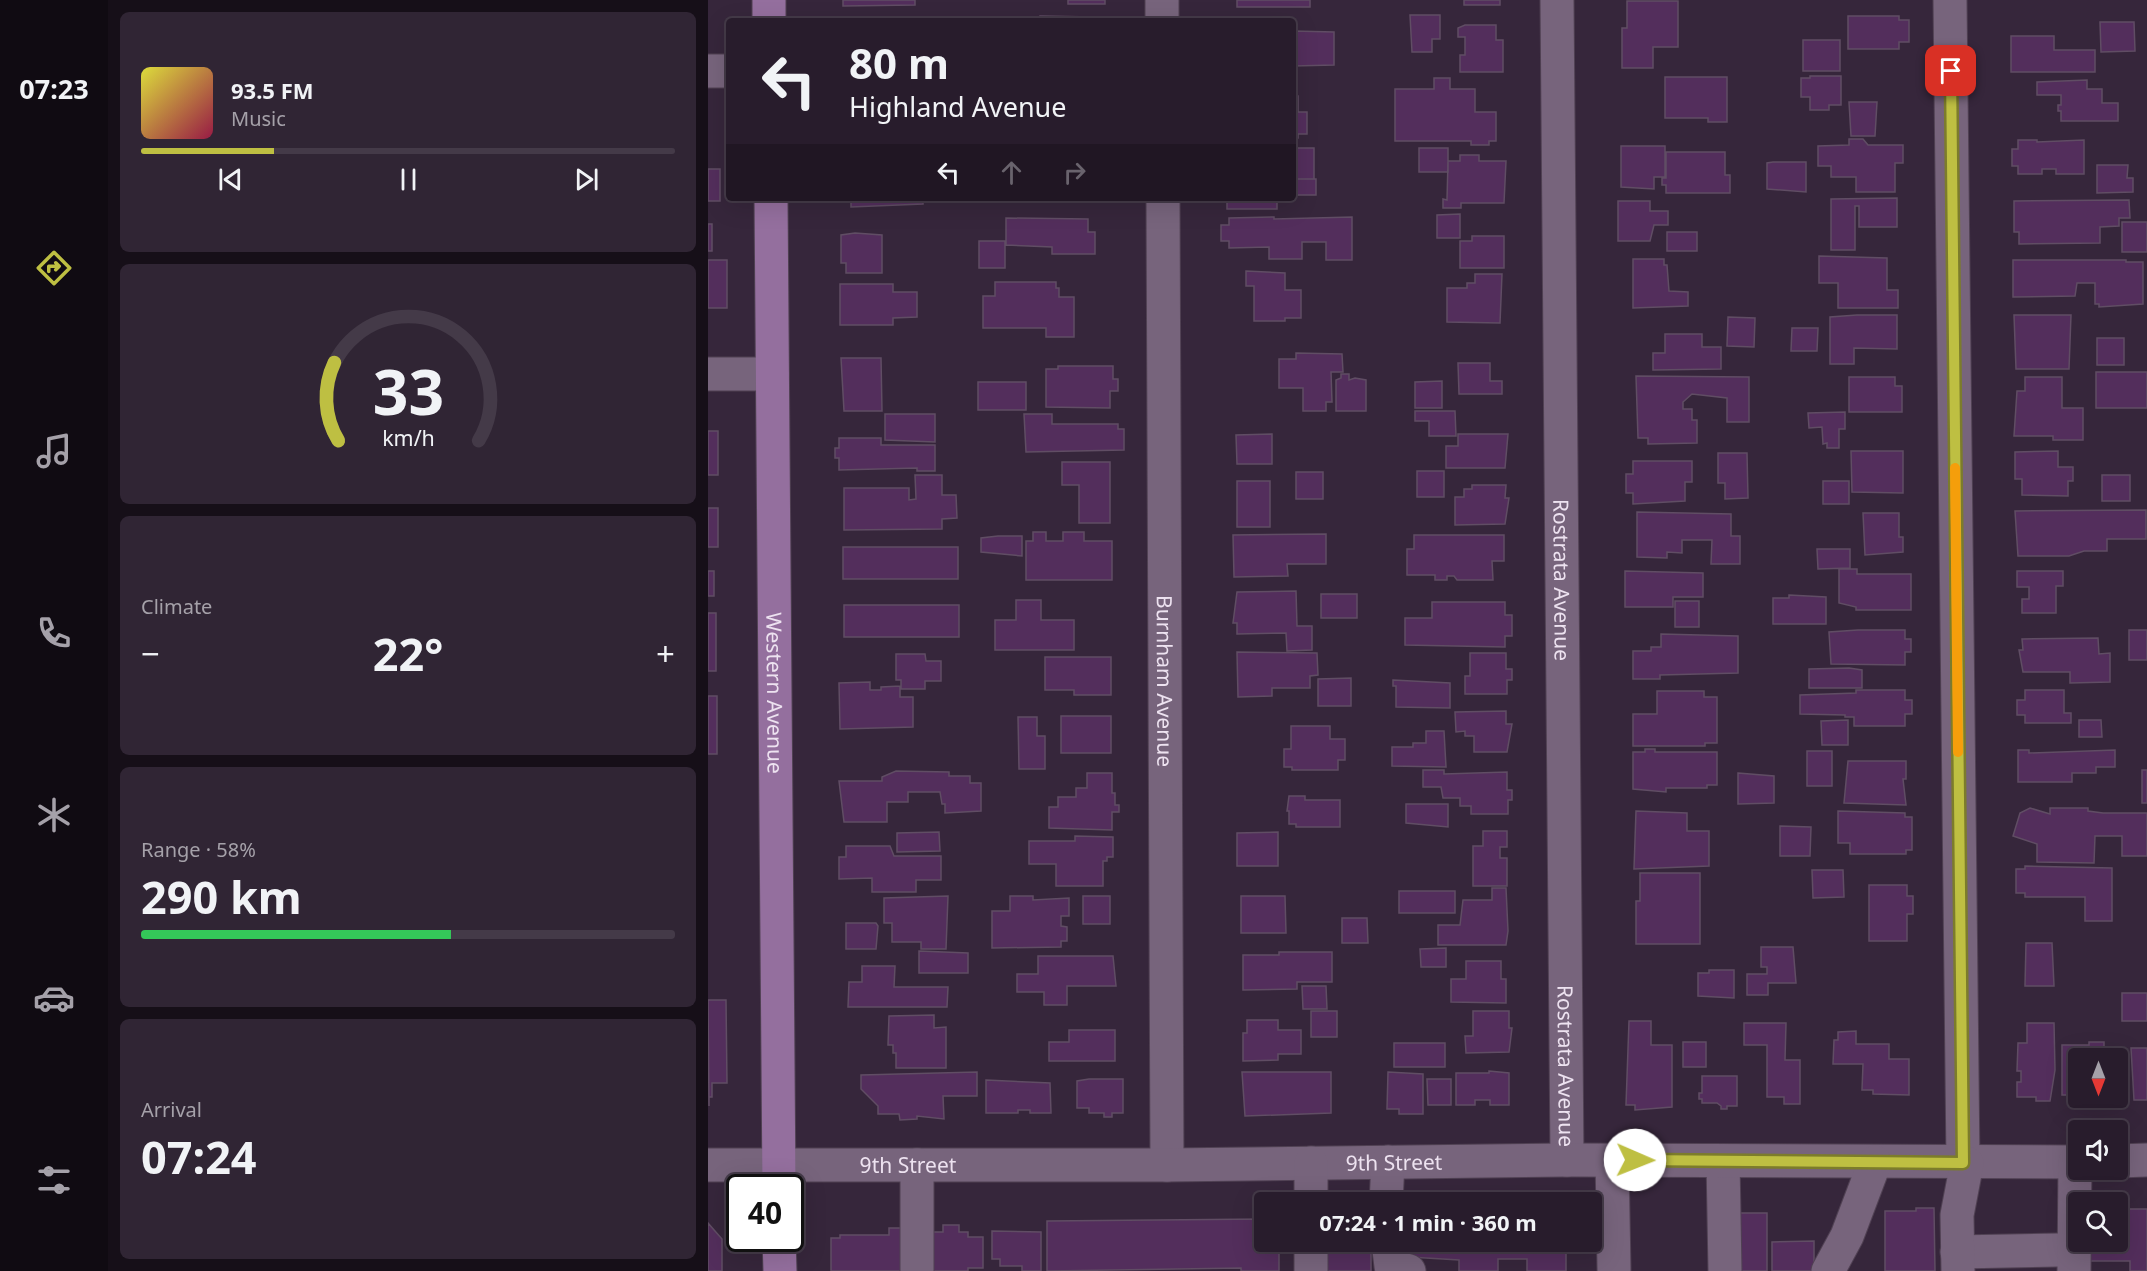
<!DOCTYPE html>
<html lang="en">
<head>
<meta charset="utf-8">
<style>
	:root { --surface:#281c2c; --page:#302534; --text:#f1f3f6; --muted:#a5a1a9; --line:#443a48; --accent:#bebf42 }
	body { margin:0; font-family:"Noto Sans",sans-serif; background:var(--page); color:var(--text); height:100vh; display:flex; flex-direction:column; font-size:22px; white-space:nowrap }
	* { box-sizing:border-box; margin:0 }
	p { font-size:20px; color:var(--muted) }
	.icon { flex:none; width:33px; height:33px; fill:none; stroke:currentColor; stroke-width:2; stroke-linecap:round; stroke-linejoin:round }
	.map { position:relative; flex:1; overflow:hidden }
	.drawer { display:flex; flex-direction:column; gap:12px; padding:12px; background:#160f18; width:600px }
	.drawer>* { flex:none }
	.top-card { position:absolute; left:18px; top:18px; width:570px; height:183px; border-radius:6px; box-shadow:0 6px 24px #0002,0 0 0 2px var(--line); background:#281c2c; color:var(--text); overflow:hidden }
	.needle { width:39px; rotate:180deg }
	.fabs { position:absolute; left:1360px; top:1048px; display:grid; gap:12px }
	.fabs a { display:grid; place-items:center; width:60px; height:60px; border-radius:6px; background:var(--surface); box-shadow:0 6px 24px #0002,0 0 0 2px var(--line); font-size:30px }
	.speed { position:absolute; left:18px; top:1174px; display:flex; gap:12px; font-size:30px; font-weight:700; text-align:center }
	.speed>* { display:grid; place-content:center; width:78px; height:78px; border-radius:50%; background:var(--surface); box-shadow:0 6px 24px #0002,0 0 0 2px var(--line); line-height:1 }
	.speed .limit { border:3px solid #111; border-radius:9px; background:#fff; color:#111 }
	.pin { position:absolute; display:grid; place-items:center; width:51px; height:51px; color:#fff; margin:-26px; border-radius:12px; box-shadow:0 3px 9px #0006 }
	.me { position:absolute; width:66px; margin:-33px; rotate:91deg; stroke-linejoin:round; filter:drop-shadow(0 0 4px #0008) }
	.turn { display:flex; align-items:center; gap:21px; height:126px; padding:0 24px; font-size:27px }
	.turn .icon { width:78px; height:78px; stroke-width:2.5 }
	.turn b { display:block; font-size:42px; line-height:51px }
	.lanes { display:flex; align-items:center; height:57px; padding:0 24px; background:#0003; justify-content:center; gap:30px; direction:ltr }
	.lanes .off { opacity:.35 }
	.big { font-size:45px; font-weight:700; line-height:1.1 }
	.drawer .tile { flex:1; display:flex; flex-direction:column; justify-content:center; gap:9px; min-width:0; padding:0 21px; border-radius:9px; background:var(--page) }
	.drawer .dial { align-items:center; gap:0 }
	.dial svg { height:156px; overflow:visible; fill:none; stroke:var(--line); stroke-width:7; stroke-linecap:round; text-anchor:middle }
	.dial text { fill:var(--text); stroke:none }
	.song { display:flex; align-items:center; gap:18px }
	.cover { width:72px; height:72px; border-radius:9px; background:linear-gradient(135deg,hsl(60 70% 55%),hsl(340 70% 35%)) }
	.played { height:6px; border-radius:3px; background:linear-gradient(90deg,var(--accent) 25%,var(--line) 25%) }
	.keys { display:flex; justify-content:space-around; direction:ltr }
	.heat { display:flex; justify-content:space-between; align-items:center; font-size:33px; direction:ltr }
	.charge { height:9px; border-radius:4px; background:linear-gradient(90deg,#34c759 58%,var(--line) 0) }
	.trip { position:absolute; left:546px; top:1192px; width:348px; height:60px; border-radius:6px; background:var(--surface); box-shadow:0 6px 24px #0002,0 0 0 2px var(--line); font-weight:700; line-height:60px; text-align:center }
	main { display:flex; flex:1; min-height:0 }
	.tabs { display:flex; flex-direction:column; width:108px; justify-content:space-around; align-items:center; background:#100b12; color:var(--muted) }
	.tabs .icon { width:42px; height:42px }
	.tabs .active { color:var(--accent) }
	.tabs b { font-size:27px; color:var(--text) }
	.map>svg:first-child { display:block }
	.building { fill:#532e5c; stroke:#604d64; stroke-width:1.5 }
	.lines { fill:none; stroke-linecap:round; stroke-linejoin:round }
	.minor-casing { stroke:#504153; stroke-width:35 }
	.major-casing { stroke:#504153; stroke-width:35 }
	.minor { stroke:#77647c; stroke-width:33 }
	.major { stroke:#946f9e; stroke-width:33 }
	.route-casing { stroke:#7c7c2b; stroke-width:15 }
	.route { stroke:#bebf42; stroke-width:10 }
	.slow { stroke:#f59e0b; stroke-width:10 }
	.labels { text-anchor:middle; dominant-baseline:central; stroke-width:5; stroke-linejoin:round; paint-order:stroke }
	.street-label { font-size:21px; fill:#ede2f0; stroke:#36263b }
</style>
</head>
<body>
<main>
<nav class="tabs">
<b>07:23</b>
<svg class="icon active" aria-label="directions" viewBox="0 0 24 24"><path d="M12 3l9 9-9 9-9-9zM9 14v-3h6M13 9l2 2-2 2"/></svg>
<svg class="icon" aria-label="music" viewBox="0 0 24 24"><path d="M9 18V5l10-2v13"/><circle cx="6" cy="18" r="3"/><circle cx="16" cy="16" r="3"/></svg>
<svg class="icon" aria-label="phone" viewBox="0 0 24 24"><path d="M5 4h4l2 5-3 2q2 4 5 5l2-3 5 2v4C11 20 4 13 5 4z"/></svg>
<svg class="icon" aria-label="climate" viewBox="0 0 24 24"><path d="M12 3v18M4 7l16 10M4 17L20 7"/></svg>
<svg class="icon" aria-label="car" viewBox="0 0 24 24"><path d="M5 17H2v-5l4-1 3-4h7l3 4 3 1v5h-3M9 17h6M6 11h13"/><circle cx="7" cy="17" r="2"/><circle cx="17" cy="17" r="2"/></svg>
<svg class="icon" aria-label="filters" viewBox="0 0 24 24"><path d="M4 7h16M4 17h16"/><circle cx="9" cy="7" r="2"/><circle cx="15" cy="17" r="2"/></svg>
</nav>
<section class="drawer">
<div class="tile">
<div class="song"><i class="cover"></i><div><b>93.5 FM</b><p>Music</p></div></div>
<div class="played"></div>
<div class="keys"><svg class="icon" aria-label="previous" viewBox="0 0 24 24"><path d="M18 5L8 12l10 7zM5 5v14"/></svg><svg class="icon" aria-label="pause" viewBox="0 0 24 24"><path d="M8 5v14M16 5v14"/></svg><svg class="icon" aria-label="next" viewBox="0 0 24 24"><path d="M6 5l10 7-10 7zM19 5v14"/></svg></div>
</div>
<div class="tile dial"><svg viewBox="0 0 100 80">
<path d="M14 69A42 42 0 1 1 86 69"/>
<path d="M14 69A42 42 0 0 1 12 29" stroke="#bebf42"/>
<text x="50" y="56" font-size="32" font-weight="700">33</text>
<text x="50" y="72" font-size="11">km/h</text>
</svg></div>
<div class="tile"><p>Climate</p>
<div class="heat"><a>−</a><b class="big">22°</b><a>+</a></div>
</div>
<div class="tile"><p>Range · 58%</p><b class="big">290 km</b><div class="charge"></div></div>
<div class="tile"><p>Arrival</p><b class="big">07:24</b></div>
</section>
<div class="map">
<svg width="1439" height="1271" viewBox="0 0 1439 1271">
	<rect width="100%" height="100%" fill="#36263b"/>
	<path class="building" d="M135,0h72v5l-72,1z
		M360,0h37v4h-37z
		M529,0h73v7h-73z
		M756,0h36v5h-36z
		M919,1h51v46h-25v21h-31v-40h5z
		M702,15h30v24h-8v13h-20z
		M332,16l53,1 3,4h-56z
		M1140,16h51v4h10v22h-10v7h-51z
		M131,18h64v3h-64z
		M1392,22h34l1,29 -34,1z
		M757,25h31v15h7v32h-43v-17h5v-18h-7v-9z
		M585,31l41,1v33l-41,1z
		M1303,36h43v14h41v22h-84z
		M1095,40h37v31h-37z
		M1102,76h31v29h-12v5h-19v-13h-9v-19h9z
		M957,77h62v45h-19v-4h-43z
		M726,78h16v11h25v23h21v29h-7v4h-18v-4h-76v-52h39z
		M1379,80v9h15v14h16v18h-57v-10h-3v-6h3v-10h-24v-13z
		M585,96h5v16h9v22h-9v4h-5z
		M1141,102h28l-2,34h-24z
		M1141,139h14l5,6h35v18h-8v29h-39v-15h-25v-11h-13v-20l31,-1z
		M1310,140h19v2l47,-2v34h-28v-5h-14v5h-24v-8h-6v-17h6z
		M913,146h44v31h-11v12l-33,-2z
		M585,148h21v31h-21z
		M711,148h29v24h-29z
		M958,152h59v23h5v18h-64v-8h-4v-7h4z
		M752,155h19v6h27l-2,42h-43v5h-18v-9l4,1 1,-39h12z
		M1065,162h33v30l-39,-3v-26z
		M1389,165h31l-1,13h6v14l-36,1z
		M0,169h12v32h-12z
		M585,179h23v16h-23z
		M133,198h82v6l-72,3v-6h-10z
		M519,198h50v11h-50z
		M1189,198v29h-38v-21h-4v44h-24v-51z
		M1421,200l1,18h-11v8l-19,1v16l-81,1v-12h-5v-31z
		M910,201h32v10h18v14h-14l-4,16h-32z
		M752,214v24h-23v-23z
		M566,217v2l78,-2v43h-26v-18h-24v17h-33v-12l-40,1v-7h-8v-16h8v-7z
		M298,218l82,1v13h7v22h-43v-7l-46,-2z
		M1414,222h25v30h-25z
		M0,224h4v27h-4z
		M959,232h30v19h-30z
		M147,233l27,2v38h-36v-10h-5v-28z
		M764,236h32v32h-44v-27h12z
		M271,241h26v27h-26z
		M1111,256l68,2v32h11v18h-60v-25h-19z
		M925,259h31v6h3l2,26 19,1v14l-55,2z
		M0,260h19v48h-19z
		M1305,260h113v2h17v42l-44,3v-3h-4v-21h-18l-2,13 -62,1z
		M538,271l39,2v17h16v28h-16v3h-31v-35h-8z
		M767,274h27l-2,49 -53,-1v-34h20v-5h8z
		M287,282h61v6h3v9h15v40h-28v-9h-63v-32h12z
		M132,284h53v8h24v25l-24,1v7h-53z
		M1149,315h40v34l-43,-1v16h-24v-47z
		M1306,315h57l-2,54h-53z
		M1020,317l27,1 -1,29 -27,-1z
		M1084,328h26l-1,23h-26z
		M957,334h37v13h19v22l-68,1v-17h12z
		M1389,338h27v27h-27z
		M588,353l46,1 1,18h-12l1,30h-6v9h-23v-23h-24v-29h17z
		M133,358h40l1,53h-38z
		M750,363h32v18h12v13h-43z
		M350,366h55v13h5v12h-8v17l-64,-1v-38h12z
		M1388,372h51v36h-51z
		M633,374h8v6l6,-2 11,2v31h-30v-31l5,-2z
		M928,376l113,1v45h-22v-24l-35,-4 -9,8v7h9v11h5v23l-49,1v-6h-10z
		M1141,377h46v9h7v26h-53z
		M1317,377h37v31h21v32h-30v-4h-39l3,-45h8z
		M734,381v27h-27v-26z
		M270,382h48v28h-48z
		M707,411h40l1,25h-27v-15h-14z
		M1137,412v17h-6v19h-12v-5l-4,1 -1,-17 -13,1 -1,-15z
		M177,414h50v28l-50,-2z
		M316,414h28v10h66v5h6v21l-98,2z
		M0,431h10v44h-10z
		M564,434v30h-35l-1,-29z
		M750,434h50l-3,34h-59v-22h12z
		M131,438h42v7h54v26h-18v-3l-78,2v-12h-4v-10h4z
		M1143,451h52v42l-51,-1z
		M1350,451v16h15v14h-5v15l-46,-1v-16h-7v-27z
		M1010,453h29l1,45 -23,1v-16h-7z
		M925,461h59v21h-7v19l-52,3v-11h-7v-19h7z
		M354,462h48v61h-31v-38h-17z
		M709,471h27v26h-27z
		M588,472h27v27h-27z
		M207,475h27v20h14l1,23 -15,1v10l-98,1v-42h65v12l7,-1z
		M1394,475h28v26h-28z
		M529,481h33v46h-33z
		M1115,481h26v23h-26z
		M764,485h34l-1,13h4l-4,26 -50,1v-28h9v-8h8z
		M0,508h10v39h-10z
		M1438,510v29h-39v12h-23l-15,5h-51l-3,-45z
		M929,512l94,2v22h9v28h-29l1,-24h-30v13l-15,-1v6l-30,-1z
		M1155,513h36v24h4v15l-38,3z
		M325,532h13v9h17v-9h21v9h28v39h-86v-39h7z
		M618,534v30h-39l1,12 -54,1 -1,-42z
		M706,535h90v26h-12l1,19h-36l-3,-4h-7v4h-12v-5h-28v-26h7z
		M290,536h24v20l-41,-4v-14z
		M135,547h115v32h-115z
		M1109,549h33v19l-32,1z
		M1131,569h18v5h54v36h-55v-3l-17,-4z
		M0,571h6v25h-6z
		M917,571l78,2v24h-30v10h-48z
		M1309,571h46v15h-7v27h-34v-14h7v-12h-12z
		M588,591l1,35h15v24l-25,1 -1,-18 -49,1v-11h-4l4,-31z
		M613,594h36v24h-36z
		M1081,595l37,2v27h-53v-26h16z
		M308,600h25v20h33v30h-79v-30h21z
		M967,601h24v26h-24z
		M724,602h73v13h7v21h-7v11l-100,-2v-27h27z
		M136,605h115v32h-115z
		M0,613h8v58h-8z
		M1150,630h47v9h6v13h-6v13l-74,-1 -2,-32z
		M1421,630h18v30h-18z
		M953,634l77,2v37l-78,2v4h-27v-28h18v-4h10z
		M1390,638l1,16 11,-1v29l-40,1v-11h-47l-4,-22h4l-1,-11z
		M529,652l80,1 1,22 -8,1v12h-38v8l-34,1z
		M762,653h36v16h6v11h-5v14h-42v-18h5z
		M188,654h29l1,7h15v20h-16v8h-24v-9h-5z
		M337,657h66v38h-37v-5h-29z
		M1141,668l13,2v18h-53v-19z
		M643,678v28h-33v-27z
		M685,680l57,3v25l-54,-1v-21h-3z
		M162,682v8h11v-3l19,-1v11h13v30l-73,2 -1,-46z
		M1148,690h49v10h7v14h-7v12h-51v-9h-9v-2l-45,-1v-19l56,-2z
		M1317,690h39v23h7v10h-46v-8h-8v-15h8z
		M949,691h47v6h13v46h-12v3h-72v-32h24z
		M0,696h9v58h-9z
		M798,711v13h6l-5,28h-33v-16h-9v-5l-9,1 -1,-20z
		M353,716h50v37h-50z
		M310,717h19v19h8v33h-26z
		M1140,720v25h-26l-1,-24z
		M1371,720h22l1,17h-23z
		M583,726h39v13h15v21h-7v10h-46v-3h-8v-18h7z
		M718,731h18l2,36 -54,-1v-19h21v-4h13z
		M937,749h10v3h62v33h-10v3h-41v4l-33,-3v-37h12z
		M1310,750h11v3l86,-3v17h-19v6h-24v9h-54z
		M1099,751h25v35h-25z
		M1140,761h58v18h-3l3,26 -62,-2z
		M715,770h21v4l63,-2v18h5v10h-4v14h-37v-8h-11v-8h-17l-2,-11h-18z
		M1434,770h5v33h-5z
		M188,771l53,1v4h21v7h11v28l-36,2v-9h-3l-2,-12h-32v10h-21v20h-43l-5,-41h43v-4z
		M379,773h25v20h3v12h4v7h-7v18l-63,-2v-21h9v-10h18v-9h11z
		M1030,773l36,3v27l-36,1z
		M581,796h16v4h35v27h-44v-3h-7v-13h-2z
		M698,804h42v23l-42,-4z
		M1322,808l20,6v-6h38v3l15,2h44v43h-25v-20h-27l-1,27 -57,-1v-18l-24,-8 7,-23z
		M928,811l51,2v18h22v35l-75,3z
		M1130,811l67,2v4h7v33h-6v4h-56v-11h-12z
		M1072,826l31,1 -1,29h-30z
		M775,831h24v16h-7v11h7v28h-34v-40h10z
		M231,832l1,19 -43,1v-19z
		M570,832v34h-41v-33z
		M367,836l38,1v20h-6v4h-4v25h-47v-22h-27v-23h46z
		M138,846h44l4,10h47v24h-25v12h-44v-14l-33,1v-22h7z
		M1317,866l87,2v53h-27v-24h-60v-4h-9v-24h9z
		M1104,870h31l1,27 -31,1z
		M932,873h60v71h-64v-43h4z
		M1161,885h38v11h6v18h-6v27h-38z
		M784,888h14l2,43 -2,14h-68v-20h22l3,-25h29z
		M691,891h56v22h-56z
		M240,896l-2,53h-25v-7h-29v-19h-8v-25z
		M302,896h23v4l36,-2v18h-8v10l6,1v14h-6v6l-69,1v-37h18z
		M375,896h27v28h-27z
		M533,896h44l1,37h-45z
		M634,918h25l1,25h-26z
		M138,923h30l2,3 -2,23h-30z
		M1318,943h26l2,43h-29z
		M1053,947h32l3,36h-28v12h-21v-21h20v-7h-6z
		M738,948v19h-25l-1,-18z
		M211,951l49,2v20h-49z
		M571,952h53v30h-35v7l-54,1v-35h36z
		M330,956h75l3,30h-49v19h-23v-13h-27v-18h21z
		M758,961h35v18h5v24l-55,-1v-23h15z
		M154,966h33l-1,21h54l-1,20h-99l1,-25h13z
		M1001,970h25v28l-36,-2v-23h11z
		M594,986h24l1,23h-24z
		M1414,993h25v28h-25z
		M0,1000h18l1,83h-15v14h-3v9z
		M603,1011h26v26h-26z
		M765,1011h36v17h3l-3,24 -43,1 -1,-17h8z
		M226,1015v13l12,-1v41h-50v-15h-3v-8h-5l1,-29z
		M539,1020h31v10h23v24h-23v6l-35,1v-28h4z
		M921,1021h22v24h21v62l-37,3v-5h-9z
		M1036,1023h42l-1,37h15v44h-16v-7h-17v-52h-23z
		M1319,1023h27l1,47 -5,31h-14v-4h-19v-15h4v-11h-4l1,-28h9z
		M361,1030h46v31h-66v-19h20z
		M1148,1031v13h33v15h20v36l-36,-1v-4h-11l1,-26h-30l1,-24h4v-8z
		M975,1042h23v25h-23z
		M1381,1042h15v17h-25v36h-17v-50h27z
		M686,1043h51v24h-51z
		M1423,1048h16v52h-13z
		M781,1071l20,2v32h-19v-5h-15v5h-19v-32h33z
		M269,1072v24h-34l1,23 -27,-3v3l-17,1 -1,-6h-21v-8l-17,-17v-14z
		M534,1072h89v41l-86,3z
		M680,1072l35,2v40h-24v-5h-12z
		M994,1076h35v30h-10v3h-6v-3l-4,-3h-15v-4h-3v-6h3z
		M381,1079h34v34h-11v4h-8v-4h-15v-5h-12v-27z
		M719,1079h24v26h-23z
		M278,1080l64,3 1,30h-21v-3h-12v3h-32z
		M1208,1208h18l1,63h-50v-60h31z
		M1410,1209h29v62h-17v-10h-51v-19h39z
		M1031,1213h28v58h-28z
		M556,1219v23h15v29h-38v-3l-194,3v-50z
		M0,1223l14,16v32h-14z
		M235,1225h16v7h9v5h15v31h-15v3h-36v-39h11z
		M181,1228h15l-1,43h-72v-33h9v-3h49z
		M284,1231l49,1v39h-19v-5h-22v-7h-8z
		M1106,1241v30h-42v-29z
		M612,1242h51v29h-51z
		M685,1242h173v29h-39v-12h-29v12h-39v-11l-66,-4z"/>
	<g class="lines">
		<g class="minor-casing">
			<g id="minor">
				<path d="M454,0v21"/>
				<path id="s1" d="M849,0l10,1160"/>
				<path d="M1242,0l13,1163"/>
				<path d="M0,71h21"/>
				<path id="s2" d="M455,198l4,967"/>
				<path d="M0,374h64"/>
				<path d="M904,1160l2,109"/>
				<path d="M1015,1161l2,110"/>
				<path d="M1410,1161l29,-1"/>
				<path id="s3" d="M0,1165h459l400,-5 512,2"/>
				<path d="M209,1165v106"/>
				<path d="M603,1203v-40"/>
				<path d="M678,1203l2,-41"/>
				<path d="M603,1242v29"/>
				<path d="M680,1242l3,24 18,5"/>
				<path d="M1249,1252l101,-2"/>
				<path d="M1120,1271l19,-35 28,-74"/>
				<path d="M1250,1271l-1,-56 10,-52"/>
				<path d="M1366,1271l1,-109"/>
			</g>
		</g>
		<g class="major-casing">
			<g id="major">
				<path d="M61,0v21"/>
				<path id="s4" d="M63,198l8,990"/>
				<path d="M71,1239l1,32"/>
			</g>
		</g>
		<use href="#minor" class="minor"/>
		<use href="#major" class="major"/>
	</g>
	<g class="lines">
		<g class="route-casing">
			<path id="route" d="M927,1160l328,3 -12,-1092"/>
		</g>
		<use href="#route" class="route"/>
		<path class="slow" d="M1247,468l3,284"/>
	</g>
	<g class="labels">
		<g class="street-label">
			<text stroke="none"><textPath href="#s1" startOffset="580">Rostrata Avenue</textPath></text>
			<text stroke="none"><textPath href="#s2" startOffset="483">Burnham Avenue</textPath></text>
			<text stroke="none"><textPath href="#s4" startOffset="495">Western Avenue</textPath></text>
			<text stroke="none"><textPath href="#s1" startOffset="1066">Rostrata Avenue</textPath></text>
			<text stroke="none"><textPath href="#s3" startOffset="686">9th Street</textPath></text>
			<text stroke="none"><textPath href="#s3" startOffset="200">9th Street</textPath></text>
		</g>
	</g>
</svg>
<div class="fabs">
<a><svg class="needle" viewBox="-14 -14 28 28"><path d="M0-13l5 13h-10z" fill="#e53935"/><path d="M0 13l5-13h-10z" fill="#a5a1a9"/></svg></a>
<a><svg class="icon" aria-label="sound" viewBox="0 0 24 24"><path d="M4 9h4l5-4v14l-5-4H4zM17 9q2 3 0 6"/></svg></a>
<a><svg class="icon" aria-label="search" viewBox="0 0 24 24"><circle cx="10" cy="10" r="6"/><path d="M15 15l6 6"/></svg></a>
</div>
<div class="speed"><div class="limit">40</div></div>
<div class="pin" style="left:1243px;top:71px;background:#d93025"><svg class="icon" aria-label="arrive" viewBox="0 0 24 24"><path d="M6 21V4h12l-3 4 3 4H6"/></svg></div>
<svg class="me" style="left:927px;top:1160px" viewBox="-20 -20 40 40"><circle r="19" fill="#fff"/><path d="M0-13L10 11 0 6-10 11z" fill="#bebf42"/></svg>
<div class="trip">07:24 · 1 min · 360 m</div>
<div class="top-card">
<div class="turn"><svg class="icon" aria-label="left" viewBox="0 0 24 24"><path d="M17 20v-9H6M10 6l-5 5 5 5"/></svg><div><b>80 m</b>Highland Avenue</div></div>
<div class="lanes"><svg class="icon" aria-label="left" viewBox="0 0 24 24"><path d="M17 20v-9H6M10 6l-5 5 5 5"/></svg><svg class="icon off" aria-label="ahead" viewBox="0 0 24 24"><path d="M12 20V5M6 11l6-6 6 6"/></svg><svg class="icon off" aria-label="right" viewBox="0 0 24 24"><path d="M7 20v-9h11M14 6l5 5-5 5"/></svg></div>
</div>
</div>
</main>
</body>
</html>
